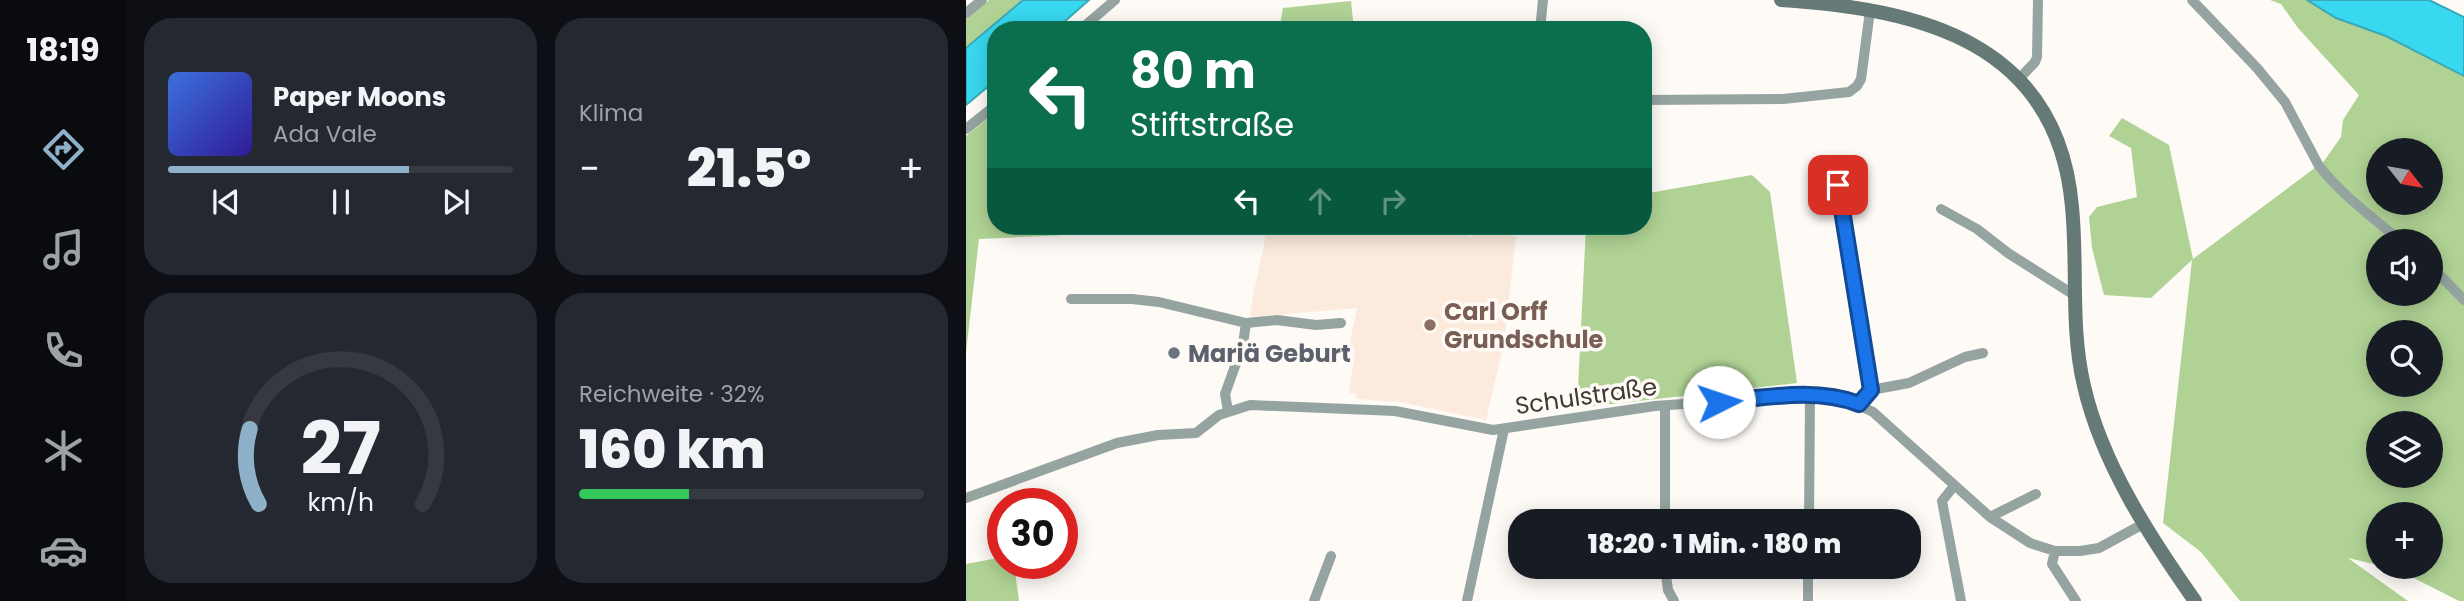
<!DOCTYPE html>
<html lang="de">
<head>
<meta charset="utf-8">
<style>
	:root { --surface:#171b24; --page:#242831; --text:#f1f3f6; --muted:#9ea1a6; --line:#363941; --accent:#8eb0c9 }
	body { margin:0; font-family:Poppins,sans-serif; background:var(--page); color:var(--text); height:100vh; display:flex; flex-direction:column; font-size:26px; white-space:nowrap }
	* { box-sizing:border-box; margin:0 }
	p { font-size:23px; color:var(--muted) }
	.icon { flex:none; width:38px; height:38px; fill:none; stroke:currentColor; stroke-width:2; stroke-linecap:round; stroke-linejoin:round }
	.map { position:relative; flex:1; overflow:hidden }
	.panel { display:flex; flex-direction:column; gap:18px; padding:18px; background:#0d0f14; width:840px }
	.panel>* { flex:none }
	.top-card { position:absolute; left:21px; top:21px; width:665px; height:214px; border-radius:28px; box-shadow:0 4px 18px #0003; background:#0b6e4f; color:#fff; overflow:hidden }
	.needle { width:46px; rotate:121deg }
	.buttons { position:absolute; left:1400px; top:138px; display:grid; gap:14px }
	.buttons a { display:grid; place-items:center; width:77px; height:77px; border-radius:50%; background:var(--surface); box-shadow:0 4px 18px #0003; font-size:35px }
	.speed { position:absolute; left:21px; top:488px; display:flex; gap:14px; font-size:35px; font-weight:700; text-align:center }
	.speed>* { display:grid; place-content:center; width:91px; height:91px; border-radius:50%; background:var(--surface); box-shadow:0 4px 18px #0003; line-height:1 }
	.speed .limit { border:10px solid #d22; background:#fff; color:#111 }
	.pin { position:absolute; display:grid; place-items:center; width:60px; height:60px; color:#fff; margin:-30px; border-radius:14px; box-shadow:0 4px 10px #0006 }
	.me { position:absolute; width:77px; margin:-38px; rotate:86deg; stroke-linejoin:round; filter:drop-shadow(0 0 5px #0008) }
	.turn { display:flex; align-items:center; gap:24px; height:147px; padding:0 28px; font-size:32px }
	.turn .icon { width:91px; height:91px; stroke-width:2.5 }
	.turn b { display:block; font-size:49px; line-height:60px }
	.lanes { display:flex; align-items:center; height:66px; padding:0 28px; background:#0003; justify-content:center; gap:35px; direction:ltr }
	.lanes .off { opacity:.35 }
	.big { font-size:52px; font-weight:800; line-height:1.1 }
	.panel .card { flex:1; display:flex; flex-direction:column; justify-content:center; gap:10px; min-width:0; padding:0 24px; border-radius:28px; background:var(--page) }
	.panel .dial { align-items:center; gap:0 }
	.dial svg { height:182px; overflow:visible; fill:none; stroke:var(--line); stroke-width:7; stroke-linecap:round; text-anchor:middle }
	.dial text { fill:var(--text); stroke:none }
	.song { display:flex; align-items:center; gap:21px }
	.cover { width:84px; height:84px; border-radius:10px; background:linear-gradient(135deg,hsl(220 70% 55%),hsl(250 70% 35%)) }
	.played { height:7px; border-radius:4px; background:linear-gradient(90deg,var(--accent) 70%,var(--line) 70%) }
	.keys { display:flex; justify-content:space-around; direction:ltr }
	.heat { display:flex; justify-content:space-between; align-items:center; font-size:38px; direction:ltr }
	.charge { height:10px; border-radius:5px; background:linear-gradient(90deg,#34c759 32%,var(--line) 0) }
	.panel .tiles { flex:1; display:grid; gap:18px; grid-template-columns:repeat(2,1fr) }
	.trip { position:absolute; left:542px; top:509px; width:413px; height:70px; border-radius:28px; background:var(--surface); box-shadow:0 4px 18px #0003; font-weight:800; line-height:70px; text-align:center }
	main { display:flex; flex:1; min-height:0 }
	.dock { display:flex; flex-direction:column; width:126px; justify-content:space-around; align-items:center; background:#090b0e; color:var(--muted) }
	.dock .icon { width:49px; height:49px }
	.dock .selected { color:var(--accent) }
	.dock b { font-size:32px; color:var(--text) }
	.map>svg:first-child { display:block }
	.built { fill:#fcebdc }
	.green { fill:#b0d395; fill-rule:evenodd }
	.water { fill:#37d8f0; stroke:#3aa8b7; stroke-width:2 }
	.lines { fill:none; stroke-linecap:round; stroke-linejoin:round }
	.street { stroke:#95a3a1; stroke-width:10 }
	.secondary { stroke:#657976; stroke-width:14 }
	.route-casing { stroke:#114b97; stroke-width:18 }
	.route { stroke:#1a73e8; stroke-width:12 }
	.education-dot { fill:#8d6e63; stroke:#fefaf6; stroke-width:2.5 }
	.worship-dot { fill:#6b7280; stroke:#fefaf6; stroke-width:2.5 }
	.labels { text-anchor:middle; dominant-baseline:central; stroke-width:7; stroke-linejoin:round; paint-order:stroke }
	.education-label { font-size:24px; font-weight:bold; fill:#785e54; stroke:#fefaf6; text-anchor:start }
	.worship-label { font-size:24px; font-weight:bold; fill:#5b616d; stroke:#fefaf6; text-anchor:start }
	.street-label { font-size:24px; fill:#413831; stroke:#fefaf6 }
</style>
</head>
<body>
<main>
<nav class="dock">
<b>18:19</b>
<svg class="icon selected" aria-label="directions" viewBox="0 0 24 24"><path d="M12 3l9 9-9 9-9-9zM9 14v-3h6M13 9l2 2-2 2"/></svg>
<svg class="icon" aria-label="music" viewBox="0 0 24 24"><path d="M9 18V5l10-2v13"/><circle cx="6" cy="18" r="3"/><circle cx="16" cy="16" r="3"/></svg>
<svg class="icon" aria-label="phone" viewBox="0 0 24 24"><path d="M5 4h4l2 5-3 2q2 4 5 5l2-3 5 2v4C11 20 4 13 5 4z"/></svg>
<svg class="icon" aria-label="climate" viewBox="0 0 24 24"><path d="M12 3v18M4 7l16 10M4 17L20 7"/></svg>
<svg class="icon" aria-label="car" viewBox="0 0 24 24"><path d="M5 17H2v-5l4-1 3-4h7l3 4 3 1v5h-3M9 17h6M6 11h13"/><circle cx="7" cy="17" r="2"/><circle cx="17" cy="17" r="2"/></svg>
</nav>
<section class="panel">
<div class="tiles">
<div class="card">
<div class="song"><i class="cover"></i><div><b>Paper Moons</b><p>Ada Vale</p></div></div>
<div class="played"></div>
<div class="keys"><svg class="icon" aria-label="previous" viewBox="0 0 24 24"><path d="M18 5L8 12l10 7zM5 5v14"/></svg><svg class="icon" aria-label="pause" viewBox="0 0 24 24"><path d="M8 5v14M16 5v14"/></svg><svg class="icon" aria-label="next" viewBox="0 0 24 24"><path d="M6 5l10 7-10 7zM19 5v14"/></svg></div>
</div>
<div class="card"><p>Klima</p>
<div class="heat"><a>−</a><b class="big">21.5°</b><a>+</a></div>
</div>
<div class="card dial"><svg viewBox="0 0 100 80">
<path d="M14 69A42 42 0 1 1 86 69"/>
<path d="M14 69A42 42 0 0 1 10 36" stroke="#8eb0c9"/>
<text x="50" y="56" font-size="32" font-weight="700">27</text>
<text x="50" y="72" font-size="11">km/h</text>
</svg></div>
<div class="card"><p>Reichweite · 32%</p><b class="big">160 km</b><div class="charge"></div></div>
</div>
</section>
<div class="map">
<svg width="1498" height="601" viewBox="0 0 1498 601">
	<rect width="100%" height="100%" fill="#fefaf6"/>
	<path class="built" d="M302,226h159l45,11 6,-10 38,10 -12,106 -18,77 -86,-18 -43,-3 -1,-5 -7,-1 6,-43 -6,-3 8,-39 -105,9 -2,-3 4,-23z"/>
	<path class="green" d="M23,0h34l-57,48v-30z
		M1304,0h37l29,18 50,18 78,40v525h-5l-57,-29 -17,-5h46v-53h-53v51l-30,-7 60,43h-168l-39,-49 -38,-29 29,-263 -41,38 -47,-3 -12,-47 -3,-31 8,-10 40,-10 -6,-49 -22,-12 13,-18 47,27 24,114 131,-98 17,-24 2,-17 16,-25 -61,-67 -17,-24zM1412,150h53v53h-53zM1412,242h53v52h-53zM1412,332h53v53h-53zM1412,424h53v52h-53z
		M385,1l3,29h-75l4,-22z
		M30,112v114h264l-281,13 -13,114v-217z
		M786,175l18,17 27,191 -220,25 9,-182h57v-32z
		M37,557v7h11l5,37h-53v-37z"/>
	<path class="water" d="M57,0h66l-34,30h-59v50l-30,25v-57z
		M1341,0h122l35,17v59l-78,-40 -50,-18z"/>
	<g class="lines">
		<path class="street" d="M1226,0l65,68 28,34 34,64c23,29 54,52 83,76
			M0,13l16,-13
			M114,30l35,-30
			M574,30l3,-30
			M1052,80l17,-18 2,-5 1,-57
			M677,100l140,-1 66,-7 8,-6 4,-7 9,-68
			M0,129l30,-24
			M872,185l33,205
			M975,209l36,20 31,24 63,40h4
			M1465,266l33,34
			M105,299h61l27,3 87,21 31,-3 39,5 25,-2
			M893,404l12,-14 38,-7 56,-26 18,-4
			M262,411l-3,-17 18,-50 3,-21
			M988,486l-12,15 19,100
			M0,498l151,-55 41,-8 38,-2 23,-18 31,-10 145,6 98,19 162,-24 155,-11 35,4 28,13 117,105 40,26 25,8h25l19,-3 46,-25
			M1024,517l46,-23
			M699,522v-116
			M843,522l1,-127
			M1089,551l-3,13 24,37
			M699,567l3,23 6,11
			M348,601l17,-45
			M501,601l37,-172
			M842,601v-34"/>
		<path class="secondary" d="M815,0c139,9 277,42 291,207 6,59 -2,120 12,179 18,78 66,151 111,215"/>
	</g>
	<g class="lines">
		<g class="route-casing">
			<path id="route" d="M753,402c46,-4 96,-15 140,2l12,-14 -33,-205"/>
		</g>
		<use href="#route" class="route"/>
	</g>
	<circle class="education-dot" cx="464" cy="325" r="7"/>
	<circle class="worship-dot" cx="208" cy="353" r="7"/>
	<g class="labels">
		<g class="education-label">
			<text x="478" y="311">Carl Orff<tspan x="478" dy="28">Grundschule</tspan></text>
		</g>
		<g class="worship-label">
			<text x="222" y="353">Mariä Geburt</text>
		</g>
		<g class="street-label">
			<text transform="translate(620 396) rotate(-8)">Schulstraße</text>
		</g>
	</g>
</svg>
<div class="buttons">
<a><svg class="needle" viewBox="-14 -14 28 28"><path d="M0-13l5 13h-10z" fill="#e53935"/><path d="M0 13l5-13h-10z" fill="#9ea1a6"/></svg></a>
<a><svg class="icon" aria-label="sound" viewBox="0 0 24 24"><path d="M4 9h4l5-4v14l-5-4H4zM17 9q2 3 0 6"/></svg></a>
<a><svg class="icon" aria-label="search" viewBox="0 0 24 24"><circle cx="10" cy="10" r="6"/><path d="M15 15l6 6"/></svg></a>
<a><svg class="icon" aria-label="layers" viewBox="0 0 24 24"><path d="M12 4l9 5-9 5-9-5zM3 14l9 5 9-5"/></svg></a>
<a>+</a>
</div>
<div class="speed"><div class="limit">30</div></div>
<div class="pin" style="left:872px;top:185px;background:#d93025"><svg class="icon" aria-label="arrive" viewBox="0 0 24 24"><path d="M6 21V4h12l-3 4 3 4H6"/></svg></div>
<svg class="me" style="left:753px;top:402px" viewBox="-20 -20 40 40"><circle r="19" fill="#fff"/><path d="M0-13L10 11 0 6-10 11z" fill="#1a73e8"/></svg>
<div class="trip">18:20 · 1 Min. · 180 m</div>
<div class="top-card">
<div class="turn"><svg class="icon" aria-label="left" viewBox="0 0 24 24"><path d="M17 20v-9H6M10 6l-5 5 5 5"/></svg><div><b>80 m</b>Stiftstraße</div></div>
<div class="lanes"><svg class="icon" aria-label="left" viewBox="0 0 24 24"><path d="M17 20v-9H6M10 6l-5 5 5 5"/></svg><svg class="icon off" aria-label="ahead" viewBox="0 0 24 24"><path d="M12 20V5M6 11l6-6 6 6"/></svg><svg class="icon off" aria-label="right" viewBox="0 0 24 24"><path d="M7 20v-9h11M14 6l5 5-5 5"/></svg></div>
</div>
</div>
</main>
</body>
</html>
